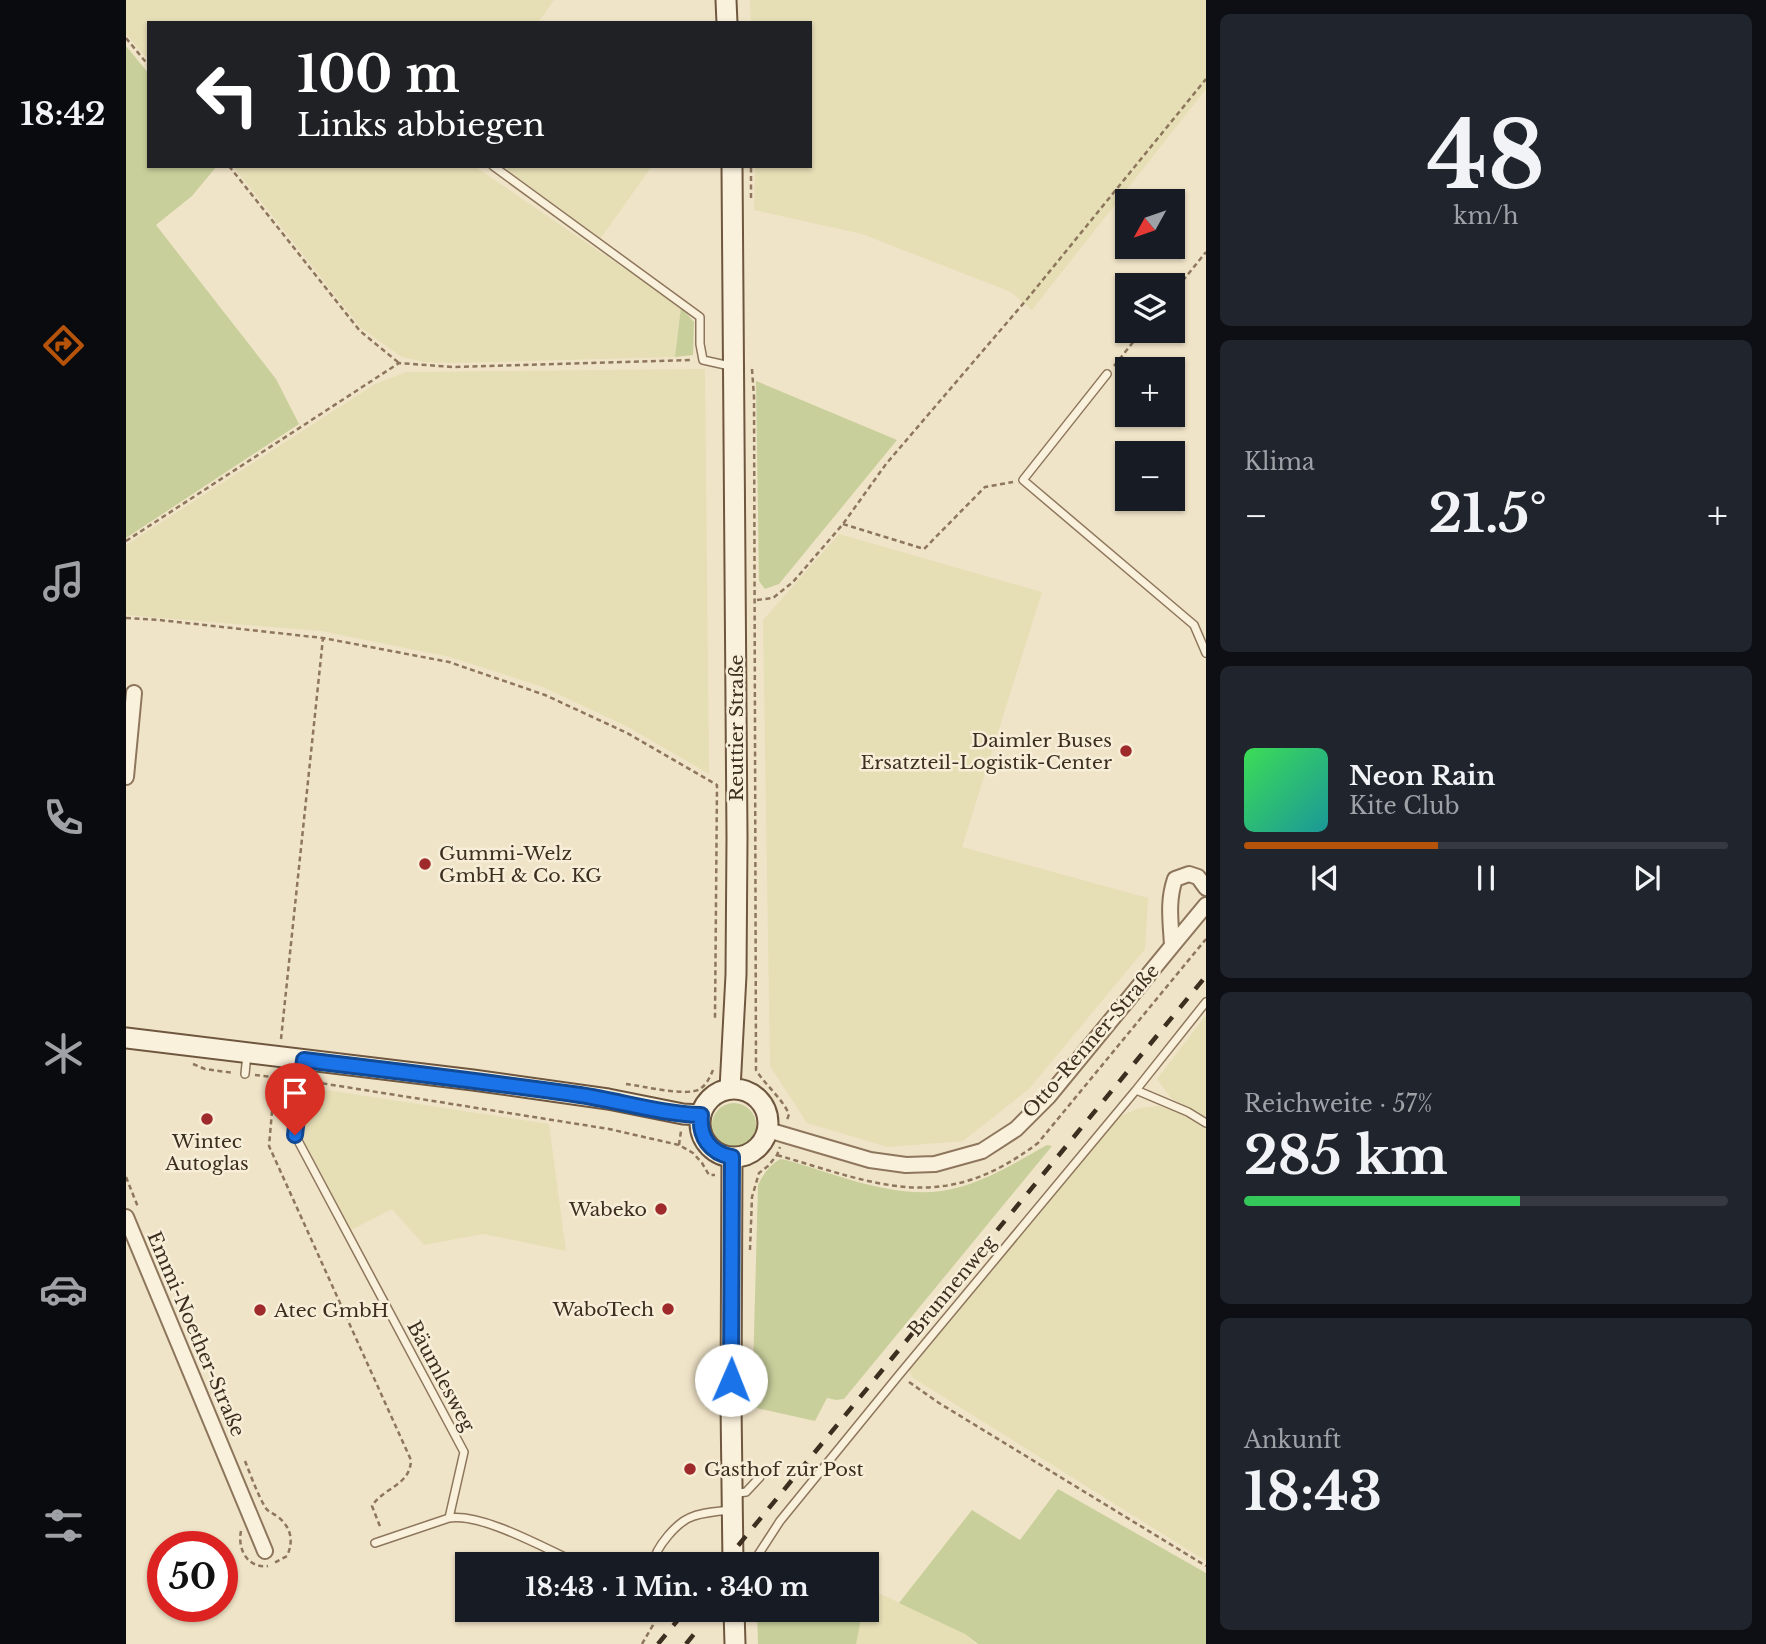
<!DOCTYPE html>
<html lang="de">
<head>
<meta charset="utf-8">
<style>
	:root { --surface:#171b24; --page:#20242c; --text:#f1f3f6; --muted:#9ea1a6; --line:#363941; --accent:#b45309 }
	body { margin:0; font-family:"Libre Baskerville",serif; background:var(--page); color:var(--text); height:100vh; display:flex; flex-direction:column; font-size:26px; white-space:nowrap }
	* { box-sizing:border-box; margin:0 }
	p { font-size:23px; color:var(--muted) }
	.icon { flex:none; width:38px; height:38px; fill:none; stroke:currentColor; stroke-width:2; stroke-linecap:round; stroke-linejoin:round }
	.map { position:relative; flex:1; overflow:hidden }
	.details { display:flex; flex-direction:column; gap:14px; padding:14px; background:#0d0f14; width:560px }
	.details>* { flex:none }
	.hud { position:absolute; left:21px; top:21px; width:665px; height:147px; border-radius:0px; box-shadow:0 2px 5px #0004; background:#202124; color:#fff; overflow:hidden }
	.needle { width:46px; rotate:230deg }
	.tools { position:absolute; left:989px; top:189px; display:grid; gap:14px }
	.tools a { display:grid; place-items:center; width:70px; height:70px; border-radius:0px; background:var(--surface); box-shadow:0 2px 5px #0004; font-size:35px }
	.speed { position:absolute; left:21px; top:1531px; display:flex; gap:14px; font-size:35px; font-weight:700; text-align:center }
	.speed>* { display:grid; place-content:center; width:91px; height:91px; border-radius:50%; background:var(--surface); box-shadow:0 2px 5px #0004; line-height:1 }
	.speed .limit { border:10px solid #d22; background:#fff; color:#111 }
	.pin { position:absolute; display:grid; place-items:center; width:60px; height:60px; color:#fff; margin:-72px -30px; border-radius:50% 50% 50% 0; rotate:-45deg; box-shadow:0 0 7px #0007 }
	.pin .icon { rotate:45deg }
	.me { position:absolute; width:77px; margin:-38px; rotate:1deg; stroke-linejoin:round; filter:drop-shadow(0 0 5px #0008) }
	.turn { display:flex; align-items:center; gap:24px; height:147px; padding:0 35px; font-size:32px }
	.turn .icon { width:91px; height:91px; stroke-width:2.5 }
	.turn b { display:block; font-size:49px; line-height:60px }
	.big { font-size:52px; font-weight:700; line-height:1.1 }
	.details .card { flex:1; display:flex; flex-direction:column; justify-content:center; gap:10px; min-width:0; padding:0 24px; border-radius:10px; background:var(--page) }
	.details .dial { align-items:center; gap:0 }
	.dial b { font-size:91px; line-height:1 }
	.song { display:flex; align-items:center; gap:21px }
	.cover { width:84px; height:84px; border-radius:10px; background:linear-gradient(135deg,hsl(130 70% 55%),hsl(180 70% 35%)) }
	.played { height:7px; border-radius:4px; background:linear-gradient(90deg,var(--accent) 40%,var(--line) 40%) }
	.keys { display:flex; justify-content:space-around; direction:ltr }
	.heat { display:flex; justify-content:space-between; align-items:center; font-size:38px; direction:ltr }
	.charge { height:10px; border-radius:5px; background:linear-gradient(90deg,#34c759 57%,var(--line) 0) }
	.trip { position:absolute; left:329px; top:1552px; width:424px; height:70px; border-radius:0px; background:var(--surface); box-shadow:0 2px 5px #0004; font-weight:700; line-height:70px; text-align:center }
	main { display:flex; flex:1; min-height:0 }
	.tabs { display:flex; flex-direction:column; width:126px; justify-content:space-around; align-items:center; background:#090b0e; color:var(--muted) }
	.tabs .icon { width:49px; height:49px }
	.tabs .on { color:var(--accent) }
	.tabs b { font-size:32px; color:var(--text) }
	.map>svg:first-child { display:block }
	.farmland { fill:#e6deb5 }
	.green { fill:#c9cf9b }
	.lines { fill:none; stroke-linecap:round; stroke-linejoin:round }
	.lane-casing { stroke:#8d765c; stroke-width:10 }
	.street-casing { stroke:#8d765c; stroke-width:18 }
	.secondary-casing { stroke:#6f573f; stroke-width:23 }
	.path { stroke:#8d765c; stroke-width:2.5; stroke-dasharray:5 3.5; stroke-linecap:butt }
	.lane { stroke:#faf1dc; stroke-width:7 }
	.street { stroke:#faf1dc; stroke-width:14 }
	.secondary { stroke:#faf1dc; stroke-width:19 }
	.rail { stroke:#3d2e20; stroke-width:4.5; stroke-dasharray:12 12; stroke-linecap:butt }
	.route-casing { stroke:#114b97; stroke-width:18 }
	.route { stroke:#1a73e8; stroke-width:12 }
	.poi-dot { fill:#9e2a2b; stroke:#f7eed8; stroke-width:2.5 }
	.labels { text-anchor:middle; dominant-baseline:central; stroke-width:5; stroke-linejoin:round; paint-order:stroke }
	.street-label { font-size:19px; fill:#3d2e20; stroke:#f7eed8 }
	.poi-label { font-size:19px; fill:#3d2e20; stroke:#f7eed8; text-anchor:end }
</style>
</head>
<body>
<main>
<nav class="tabs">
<b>18:42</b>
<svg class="icon on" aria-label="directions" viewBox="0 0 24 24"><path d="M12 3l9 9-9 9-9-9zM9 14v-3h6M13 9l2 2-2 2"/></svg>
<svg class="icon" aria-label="music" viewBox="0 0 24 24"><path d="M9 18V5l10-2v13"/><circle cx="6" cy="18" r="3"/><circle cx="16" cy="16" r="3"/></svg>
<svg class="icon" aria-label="phone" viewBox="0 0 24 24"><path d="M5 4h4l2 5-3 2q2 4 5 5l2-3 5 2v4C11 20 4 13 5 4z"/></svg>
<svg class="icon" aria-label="climate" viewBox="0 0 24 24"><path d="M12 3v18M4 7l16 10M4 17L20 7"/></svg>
<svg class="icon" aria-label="car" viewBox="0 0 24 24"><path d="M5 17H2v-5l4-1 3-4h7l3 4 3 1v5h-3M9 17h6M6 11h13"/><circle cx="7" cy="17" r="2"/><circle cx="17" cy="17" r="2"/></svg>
<svg class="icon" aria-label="filters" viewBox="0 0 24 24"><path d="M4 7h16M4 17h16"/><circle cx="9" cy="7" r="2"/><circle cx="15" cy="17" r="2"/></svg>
</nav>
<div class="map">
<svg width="1080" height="1644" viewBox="0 0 1080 1644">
	<rect width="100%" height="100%" fill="#f0e4c8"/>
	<path class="farmland" d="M0,0h428l-15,21 1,2h-391v38l-23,-27z
		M624,0h456v89l-174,221 -21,-18 -149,-58 -108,-24 1,-44h55v-143h-59z
		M107,166h241l207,141 -6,50 -222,6 -29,-1 -22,-5 -41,-29z
		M383,166h143l-51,72 -94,-68z
		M579,369l4,405 -81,-47 -85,-40 -93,-30 -129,-26 -195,-16v-70l249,-161 31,-12z
		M713,534l203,58 -80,255 186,51 -3,51 -116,140 -66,52 -75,6 -81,-24 -37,-57 -7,-446z
		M1080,1015v104l-35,-21 -14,-19z
		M181,1087l242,37 17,127 -83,-17 -59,11 -32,-36 -41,21 -49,-93z
		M1033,1106l27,9 20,13v433l-293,-183 -4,-8 209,-253 22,-9z
		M742,1588l97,46 11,10h-120l7,-34h3z"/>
	<path class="green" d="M0,46l23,28v92h68l-25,30 -36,29 120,154 23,45 -173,114z
		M555,307l13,15 -1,33 -18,2z
		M630,381l141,59 -118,144 -14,5 -6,-8z
		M586 1125a22 22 0 1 1 44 0a22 22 0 1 1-44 0Z
		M921,1145l5,1 -208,253 -8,1 -9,-2 -12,23 -63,-14 6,-222c5,-11 12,-20 22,-26l6,1c54,15 117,44 174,27 31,-9 59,-26 87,-42z
		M932,1489l148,84v71h-228l-13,-10 -66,-31 73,-93 48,30z
		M631,1610h106l-7,34h-98z"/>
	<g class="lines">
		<g class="lane-casing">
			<path id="lane" d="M367,166l207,151v27l3,16 27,6
				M981,374l-84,106 171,145 12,28
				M178,1063l-9,72 169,317 -15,66
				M119,1074l2,-20
				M1010,1090l70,-88
				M606,1494l14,-2 14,-15
				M249,1543l74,-25c35,-5 98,32 131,46
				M527,1564c2,-16 24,-43 41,-48 11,-4 26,-5 38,-6
				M621,1564l11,-9 22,-34 119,-146 237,-285 52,22 18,11"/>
		</g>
		<g class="street-casing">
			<path id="street" d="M0,777l8,-84
				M1080,888l-8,-11 -9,-3 -14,5c-8,23 -4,44 -3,67l34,-41
				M642,1130l102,30 36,5 29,-1 47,-13 34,-22 32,-32 124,-151
				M0,1217l139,334"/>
		</g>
		<g class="secondary-casing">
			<path id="secondary" d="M600,0l1,23
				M0,1038l347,42 135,19 75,15 18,1
				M604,1089l6,-114 1,-137 -5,-672
				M574 1123a34 34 0 1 1 68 0a34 34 0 1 1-68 0Z
				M606,1157l-1,247 2,160
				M608,1610l1,34"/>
		</g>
		<path class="path" d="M0,38l23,28
			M103,166l131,165 39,32
			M625,198v-32
			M1046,294l34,-42
			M988,366l28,-35
			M626,369l2,28 2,673c10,16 25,27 33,44l-2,6
			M717,524l81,25 61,-62 28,-5
			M0,541l273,-178 54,4 240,-7
			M631,600l16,-2 20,-16 50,-58 43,-60 142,-166 178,-219
			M0,618l33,2 164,18 126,24 96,33 82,38 90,52 -2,233
			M155,1039l42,-401
			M67,1064l12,5 29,4
			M129,1075l35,4
			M149,1077l-6,69 142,314c-1,26 -27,27 -39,46l9,23
			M188,1082l295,47 70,16 14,8 9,10 7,12h6
			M500,1084c17,2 60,13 74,5 7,-5 10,-12 13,-19
			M553,1145l2,-14
			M651,1155c103,30 166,60 261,-12l168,-204
			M0,1177l12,30
			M624,1250l2,-53 7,-24 9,-7 9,-11 3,-8
			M783,1382l30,21 267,163
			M119,1461c6,15 12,32 20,46 3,5 8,6 13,10 13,10 16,24 9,39l-13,7
			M115,1531c-4,18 7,38 27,35
			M516,1644l11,-19 2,-15"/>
		<use href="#lane" class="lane"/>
		<use href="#street" class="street"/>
		<use href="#secondary" class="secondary"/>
		<path class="rail" d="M597,1564l483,-588
			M532,1644l28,-34
			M560,1644l13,-16"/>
	</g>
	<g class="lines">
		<g class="route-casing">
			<path id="route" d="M169,1135l9,-75c92,11 184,22 276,35 40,6 81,19 121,20 -2,22 9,38 31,42l-1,223"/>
		</g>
		<use href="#route" class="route"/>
	</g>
	<g class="poi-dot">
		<circle cx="1000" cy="751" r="7"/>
		<circle cx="299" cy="864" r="7"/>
		<circle cx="81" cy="1119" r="7"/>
		<circle cx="535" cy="1209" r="7"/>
		<circle cx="542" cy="1309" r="7"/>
		<circle cx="134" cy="1310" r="7"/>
		<circle cx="564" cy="1469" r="7"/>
	</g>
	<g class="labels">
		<g class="street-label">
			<text transform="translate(610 728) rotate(-90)">Reuttier Straße</text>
			<text transform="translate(965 1041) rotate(-49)">Otto-Renner-Straße</text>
			<text transform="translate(826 1286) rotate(-50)">Brunnenweg</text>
			<text transform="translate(70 1334) rotate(67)">Emmi-Noether-Straße</text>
			<text transform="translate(315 1376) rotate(62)">Bäumlesweg</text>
		</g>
		<g class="poi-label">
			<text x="986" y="740">Daimler Buses<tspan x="986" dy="22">Ersatzteil-Logistik-Center</tspan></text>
			<text x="313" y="853" text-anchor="start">Gummi-Welz<tspan x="313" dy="22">GmbH &amp; Co. KG</tspan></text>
			<text x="81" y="1141" text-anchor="middle">Wintec<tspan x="81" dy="22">Autoglas</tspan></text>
			<text x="521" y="1209">Wabeko</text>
			<text x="528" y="1309">WaboTech</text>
			<text x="148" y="1310" text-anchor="start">Atec GmbH</text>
			<text x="578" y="1469" text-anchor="start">Gasthof zur Post</text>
		</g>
	</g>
</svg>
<div class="tools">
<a><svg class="needle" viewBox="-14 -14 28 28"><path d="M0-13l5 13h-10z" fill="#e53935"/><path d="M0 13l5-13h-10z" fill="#9ea1a6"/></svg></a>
<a><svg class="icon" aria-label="layers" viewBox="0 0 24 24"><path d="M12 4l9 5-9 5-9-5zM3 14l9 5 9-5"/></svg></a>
<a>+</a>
<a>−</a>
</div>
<div class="speed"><div class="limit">50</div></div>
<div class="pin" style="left:169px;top:1135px;background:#d93025"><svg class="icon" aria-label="arrive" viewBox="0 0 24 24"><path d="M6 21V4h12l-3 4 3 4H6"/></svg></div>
<svg class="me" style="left:605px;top:1380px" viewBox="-20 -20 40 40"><circle r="19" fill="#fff"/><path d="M0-13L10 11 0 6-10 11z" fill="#1a73e8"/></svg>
<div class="trip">18:43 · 1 Min. · 340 m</div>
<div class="hud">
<div class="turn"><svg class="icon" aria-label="left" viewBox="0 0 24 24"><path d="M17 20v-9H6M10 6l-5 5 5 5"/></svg><div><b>100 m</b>Links abbiegen</div></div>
</div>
</div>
<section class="details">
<div class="card dial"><b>48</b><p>km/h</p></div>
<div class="card"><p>Klima</p>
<div class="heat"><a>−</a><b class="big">21.5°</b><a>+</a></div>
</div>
<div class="card">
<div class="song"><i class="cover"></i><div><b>Neon Rain</b><p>Kite Club</p></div></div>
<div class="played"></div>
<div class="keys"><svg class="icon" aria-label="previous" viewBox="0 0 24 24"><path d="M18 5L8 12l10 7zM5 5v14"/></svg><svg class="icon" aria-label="pause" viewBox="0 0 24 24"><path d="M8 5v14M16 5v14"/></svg><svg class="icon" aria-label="next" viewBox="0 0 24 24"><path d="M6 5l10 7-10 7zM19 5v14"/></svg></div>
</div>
<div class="card"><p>Reichweite · 57%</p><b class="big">285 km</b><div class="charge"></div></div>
<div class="card"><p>Ankunft</p><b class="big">18:43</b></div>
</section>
</main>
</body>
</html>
